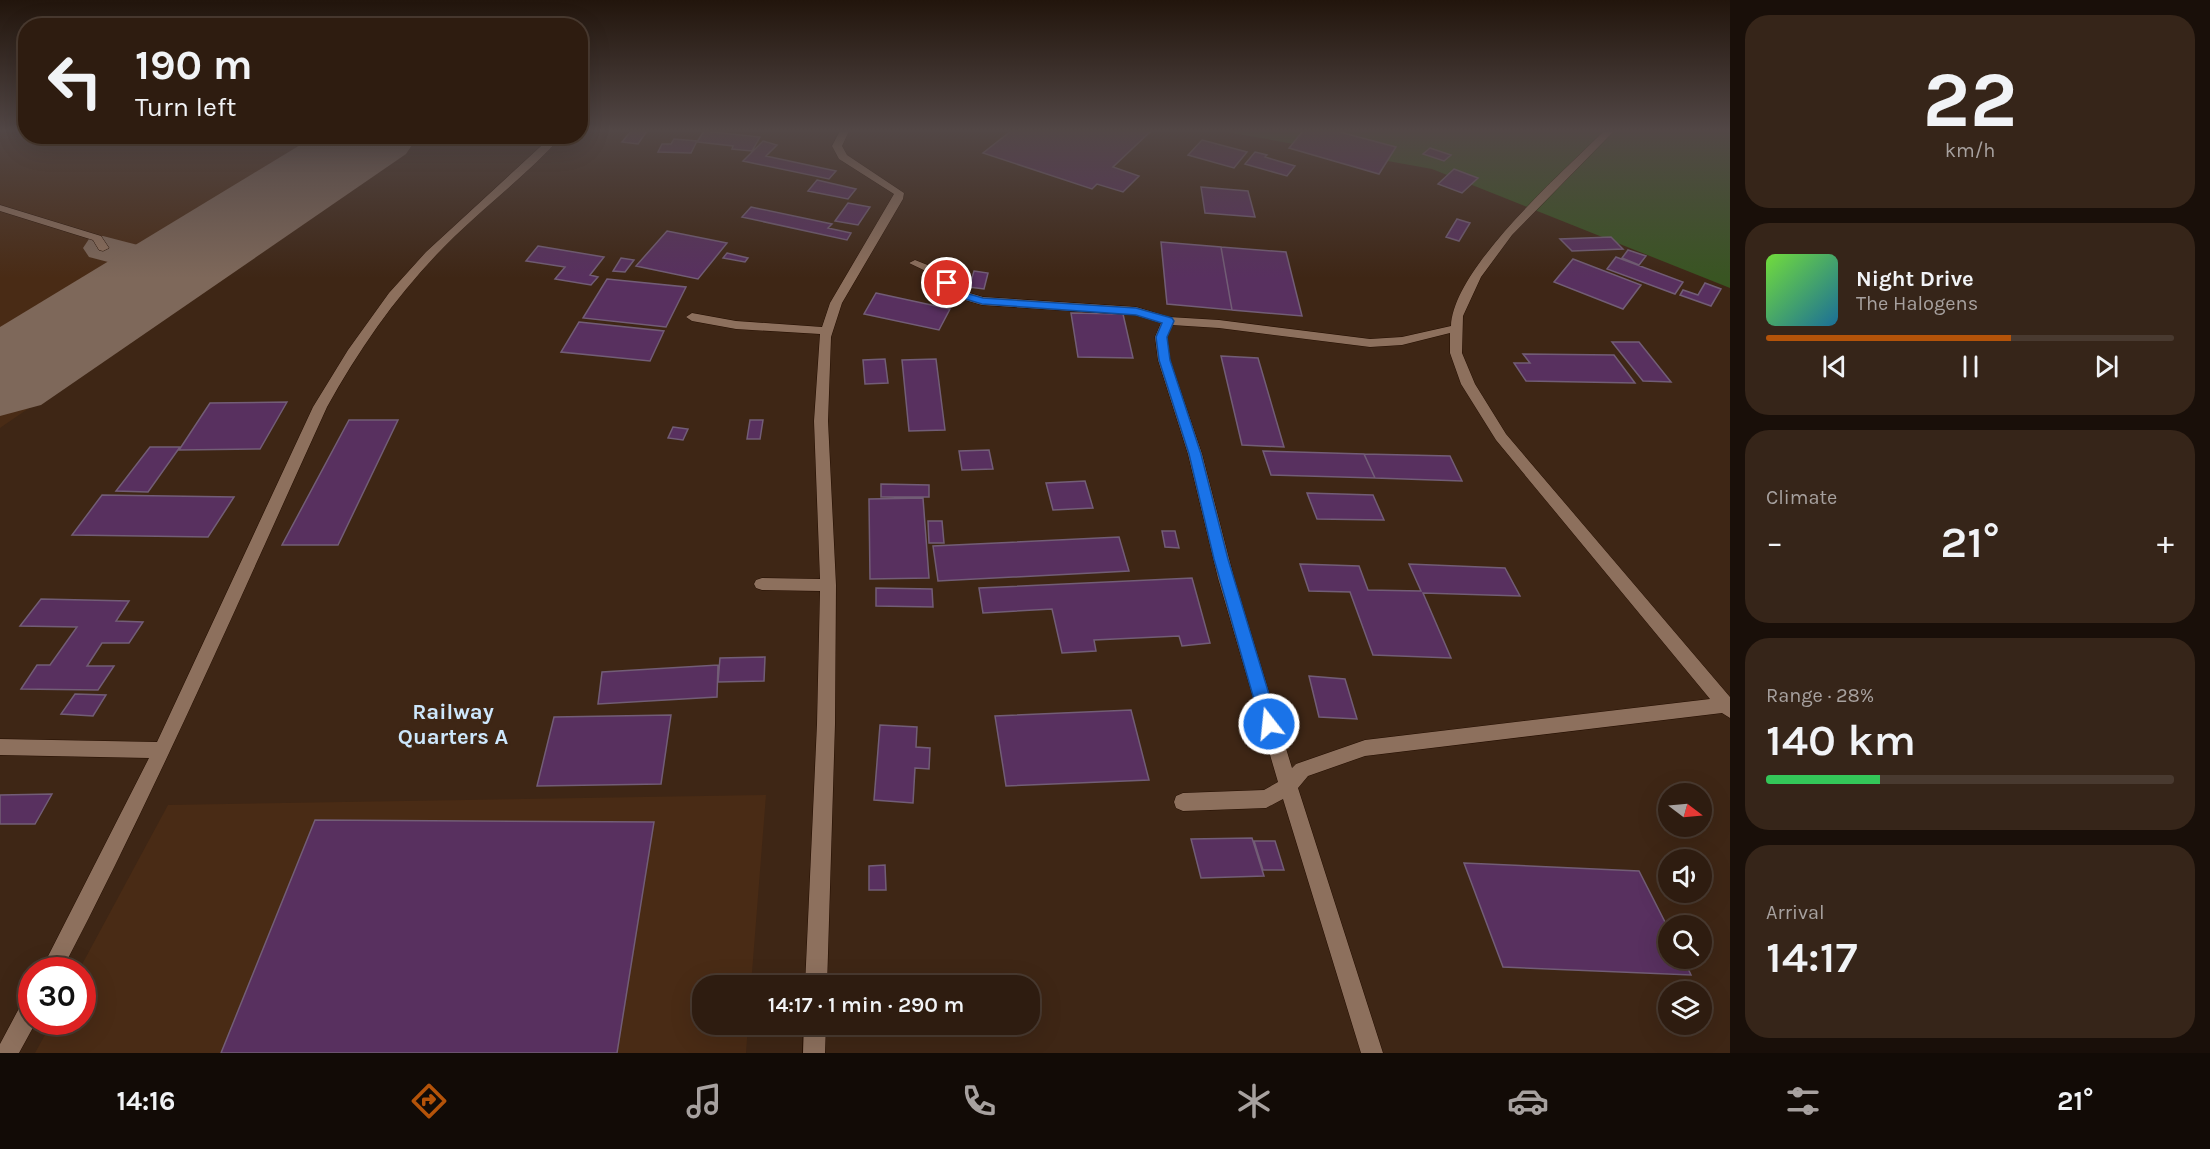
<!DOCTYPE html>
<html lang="en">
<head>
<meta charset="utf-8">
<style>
	:root { --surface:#2e1c10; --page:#362519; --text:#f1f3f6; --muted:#a7a19f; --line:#493a30; --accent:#b45309 }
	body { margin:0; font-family:Karla,sans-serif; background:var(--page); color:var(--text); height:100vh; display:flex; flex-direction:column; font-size:22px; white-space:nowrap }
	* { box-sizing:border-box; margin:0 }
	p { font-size:20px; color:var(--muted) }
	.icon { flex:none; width:33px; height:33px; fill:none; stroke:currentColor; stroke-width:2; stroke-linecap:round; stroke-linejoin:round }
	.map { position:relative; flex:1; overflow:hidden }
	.side { display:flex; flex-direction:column; gap:15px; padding:15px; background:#190f09; width:480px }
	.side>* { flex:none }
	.hud { position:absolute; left:18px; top:18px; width:570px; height:126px; border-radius:24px; box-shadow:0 6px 24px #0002,0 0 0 2px var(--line); background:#2e1c10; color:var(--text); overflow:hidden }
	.needle { width:39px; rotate:106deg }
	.fabs { position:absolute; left:1658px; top:783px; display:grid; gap:12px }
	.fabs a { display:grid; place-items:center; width:54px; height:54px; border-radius:50%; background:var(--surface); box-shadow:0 6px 24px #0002,0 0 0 2px var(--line); font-size:30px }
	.speed { position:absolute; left:18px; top:957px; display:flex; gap:12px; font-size:30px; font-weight:700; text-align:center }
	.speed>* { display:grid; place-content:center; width:78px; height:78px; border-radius:50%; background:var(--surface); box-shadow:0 6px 24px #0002,0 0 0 2px var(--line); line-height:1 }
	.speed .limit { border:9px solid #d22; background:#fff; color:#111 }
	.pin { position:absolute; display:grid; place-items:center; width:51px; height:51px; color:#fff; margin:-26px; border:3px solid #fff; border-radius:50%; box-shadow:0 2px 6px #0007 }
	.me { position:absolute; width:66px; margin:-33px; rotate:344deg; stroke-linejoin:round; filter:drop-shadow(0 0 4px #0008) }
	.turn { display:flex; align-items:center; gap:21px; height:126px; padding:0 18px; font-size:27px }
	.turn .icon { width:78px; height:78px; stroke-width:2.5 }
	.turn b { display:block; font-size:42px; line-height:51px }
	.big { font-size:45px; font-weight:600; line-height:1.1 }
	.side .widget { flex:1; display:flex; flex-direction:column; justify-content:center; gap:9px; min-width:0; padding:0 21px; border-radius:24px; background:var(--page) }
	.side .dial { align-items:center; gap:0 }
	.dial b { font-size:78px; line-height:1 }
	.song { display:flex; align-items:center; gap:18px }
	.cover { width:72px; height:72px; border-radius:9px; background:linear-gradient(135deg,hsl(100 70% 55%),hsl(200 70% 35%)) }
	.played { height:6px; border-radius:3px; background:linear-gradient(90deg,var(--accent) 60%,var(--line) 60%) }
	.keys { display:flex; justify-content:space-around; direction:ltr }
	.heat { display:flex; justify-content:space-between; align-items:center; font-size:33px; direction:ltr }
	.charge { height:9px; border-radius:4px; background:linear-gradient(90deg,#34c759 28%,var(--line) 0) }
	.trip { position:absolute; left:692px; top:975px; width:348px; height:60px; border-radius:24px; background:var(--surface); box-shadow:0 6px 24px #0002,0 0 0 2px var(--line); font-weight:600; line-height:60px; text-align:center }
	.tabs { display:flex; height:96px; justify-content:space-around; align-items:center; background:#120b06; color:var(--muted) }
	.tabs .icon { width:42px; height:42px }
	.tabs .selected { color:var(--accent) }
	.tabs b { font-size:27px; color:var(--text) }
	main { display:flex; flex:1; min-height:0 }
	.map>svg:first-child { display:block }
	.built { fill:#492b15 }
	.green { fill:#395522 }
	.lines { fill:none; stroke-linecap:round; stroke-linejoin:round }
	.taxiway { fill:#7e685a; fill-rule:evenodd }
	.runway { fill:#7e685a; fill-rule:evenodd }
	.building { fill:#58305f; stroke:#725d76; stroke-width:1.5 }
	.minor-casing { stroke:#240e01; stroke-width:1 }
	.minor { fill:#8d705d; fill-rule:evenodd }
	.route { fill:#1a73e8; stroke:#114b97; stroke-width:1.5 }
	.labels { text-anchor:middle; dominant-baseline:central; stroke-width:6; stroke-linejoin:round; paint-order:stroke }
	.quarter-label { font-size:22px; font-weight:bold; fill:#cde7fc; stroke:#3e2615 }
</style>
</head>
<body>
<main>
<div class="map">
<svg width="1730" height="1053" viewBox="0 0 1730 1053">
	<rect width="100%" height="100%" fill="#3e2615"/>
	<path class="built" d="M0,131h25l1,5 398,1 -424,291z
		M766,795l-15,190 -49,1v38l46,1 -2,28h-711l17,-31h30v-52h-3l89,-165z"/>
	<path class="green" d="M1222,131h508v157l-298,-119z"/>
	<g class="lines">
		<path class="taxiway" d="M103,236l85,22 6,9 -6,9 -15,3 -84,-22 -6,-9 6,-9z"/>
		<path class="runway" d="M315,136h103l-12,18 -365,251 -41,11v-89z"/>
	</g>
	<path class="building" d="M631,131h16l-9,13 -16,-2z
		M704,131l56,6 -8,14 -20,-2 1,-3 -36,-4z
		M1011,131h140l-38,36 26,9 -16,16 -26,-8 -5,5 -109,-36z
		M1303,131h33l60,16 -17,27 -90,-26z
		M674,139l23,2 -6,12 -33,-1 4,-8h9z
		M1202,140l45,12 -13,16 -46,-13z
		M763,141l14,4 -11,11 70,15 -7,8 -86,-18z
		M1430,148l21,7 -7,6 -21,-7z
		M1255,152l12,3 -2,2 30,9 -8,10 -42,-12z
		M1454,169l24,9 -16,15 -24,-9z
		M817,180l39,9 -8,10 -40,-8z
		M1201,187l47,4 7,26 -50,-4z
		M848,203l22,4 -12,18 -23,-4z
		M751,207l81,17 -4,4 23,5 -4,7 -105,-23z
		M1457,219l13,4 -11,18 -13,-4z
		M667,231l60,12 -29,36 -62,-13z
		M1611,237l12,12 -51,2 -12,-12z
		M1161,242l60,5 11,63 -65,-6z
		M538,246l66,11 -14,18 8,2 -7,8 -36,-6 10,-12 -39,-6z
		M1221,247l65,5 16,64 -70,-6z
		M1628,250l18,6 -7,9 -17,-7z
		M727,253l21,5 -3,4 -22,-4z
		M1616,257l67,25 -8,12 -68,-25z
		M621,258l13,2 -9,12 -12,-1z
		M1573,259l68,26 -18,24 -69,-27z
		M974,271l14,2 -4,16 -15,-2z
		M607,279l79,8 -20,40 -83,-9z
		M1705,283l16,6 -10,17 -31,-11 3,-5 15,5z
		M876,293l74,16 -11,21 -75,-16z
		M1071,313l52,1 10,44 -55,-1z
		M579,322l85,9 -14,30 -89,-9z
		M1612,342h27l32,40 -28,-1z
		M1523,354l91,1 21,28 -109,-2 -12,-18h16z
		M1221,356l37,2 26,89 -42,-2z
		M885,359l3,24 -23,1 -2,-24z
		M936,359l9,71 -36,1 -7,-71z
		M287,402l-27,47 -81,1 31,-47z
		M349,420h49l-60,125h-56z
		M750,420h13l-3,19h-13z
		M673,427l15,2 -5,11 -15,-2z
		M150,447h30l-32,45 -32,-1z
		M989,450l4,19 -31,1 -3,-19z
		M1263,451l101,3 11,24 -104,-3z
		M1364,454l86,2 12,25 -87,-3z
		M1085,481l8,27 -40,2 -7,-27z
		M881,484l48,1v12h-48z
		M1307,493l66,2 11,25 -67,-1z
		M102,495l132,2 -26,40 -136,-2z
		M923,498l6,80 -59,1 -1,-80z
		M928,521h14l2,22h-15z
		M1162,531h13l4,17 -14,-1z
		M1119,537l10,34 -191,10 -5,-35z
		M1300,564l59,2 9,24 53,1 -12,-27 96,4 15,28 -97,-3 28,65 -78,-3 -23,-63 -41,-1z
		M1192,578l18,65 -28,3 -3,-10 -85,4 2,11 -34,2 -10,-44 -69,4 -4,-25z
		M876,588l56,1 1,18 -57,-1z
		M41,599l88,2 -13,20 27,1 -14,21h-27l-15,23h27l-16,24 -77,-1 16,-24h13l27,-38 -57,-1z
		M765,657l-1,24 -46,1 2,-24z
		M718,665l-1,32 -119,7 4,-32z
		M1309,676l36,3 12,40 -38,-2z
		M75,694l31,1 -13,21 -32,-2z
		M1131,710l18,70 -143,6 -11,-70z
		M671,715l-10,69 -124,2 17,-69z
		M880,725l37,2 -1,20 14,1 -1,21 -14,-1 -2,35 -39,-3z
		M52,794l-17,30h-35v-29z
		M315,820l339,2 -37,231h-396z
		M1252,838l12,38 -63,2 -10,-39z
		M1254,841h21l9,29h-21z
		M1464,863l175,8 29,57v30h15l8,17 -188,-8z
		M885,865l1,25h-17v-24z"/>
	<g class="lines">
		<g class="minor-casing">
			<path id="minor" d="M840,131h9l-7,15 5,9 57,38 -1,6 -61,104 -11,34 -3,84 8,164 -1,139 -8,262h-22l12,-262 3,-133 -58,-1 -6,-2 -2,-4 2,-4 6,-2 58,1 -6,-158 6,-87 -84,-5 -44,-8 -6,-4 6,-4 44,8 86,6 8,-24 64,-109 -55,-35 -7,-13z
				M1604,131h10l-102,104 -31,42 -18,39 -1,37 13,31 31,50 224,263v21l-8,-5 -357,43 -57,20 -10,12 85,265h-22l-78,-254 -17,9 -83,3 -7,-3 -2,-6 2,-6 7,-3 81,-3 14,-8 -60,-204 -30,-124 -30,-94 -3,-23 6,-14 -26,-8 -153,-10 -27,-8 -23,-23 -23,-11 6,-3 25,10 23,21 20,6 153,10 33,10 50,3 151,19 32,-2 49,-11c2,-58 112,-154 153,-195zM1172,325l47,3 151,19 32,-2 48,-12v20l11,31 35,56 214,259 -345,41 -69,24 -4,4 -58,-190 -32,-124 -32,-94 -3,-23z
				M552,136h10c-32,36 -72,66 -107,100 -52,50 -93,108 -128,171 -86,189 -169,379 -265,563h-21l108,-212 -149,-3v-16l157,3 156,-335 35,-57 41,-57 37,-41z
				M0,205l101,31 8,12 -6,3 -4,-1 -6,-10 -93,-29z
				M32,996v26h4l-17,31h-19v-9l24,-45z
				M804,1024h22l-1,29h-22z"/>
		</g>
		<use href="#minor" class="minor"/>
	</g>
	<linearGradient id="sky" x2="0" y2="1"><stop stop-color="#22150c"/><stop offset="0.47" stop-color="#524746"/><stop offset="1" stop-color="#524746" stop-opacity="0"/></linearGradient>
	<rect width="1730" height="278" fill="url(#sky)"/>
	<path class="route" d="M947,280l15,12 21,6 153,10 36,10 2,3 -7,16 3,23 31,94 27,105 50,165 -3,5 -6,3 -5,-3 -3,-5 -47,-165 -25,-105 -30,-94 -3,-23 6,-14 -26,-8 -154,-11 -27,-8 -13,-13z"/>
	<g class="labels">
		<g class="quarter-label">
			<text x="453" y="712">Railway<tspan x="453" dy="25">Quarters A</tspan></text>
		</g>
	</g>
</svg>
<div class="fabs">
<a><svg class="needle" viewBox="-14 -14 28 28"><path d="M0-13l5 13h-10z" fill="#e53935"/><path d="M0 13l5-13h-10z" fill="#a7a19f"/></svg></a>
<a><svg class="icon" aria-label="sound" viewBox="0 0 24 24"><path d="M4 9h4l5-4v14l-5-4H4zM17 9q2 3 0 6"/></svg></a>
<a><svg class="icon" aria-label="search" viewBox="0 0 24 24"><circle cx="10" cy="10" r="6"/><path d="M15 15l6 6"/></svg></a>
<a><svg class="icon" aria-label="layers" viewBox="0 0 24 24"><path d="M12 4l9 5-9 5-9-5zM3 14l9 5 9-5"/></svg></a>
</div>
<div class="speed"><div class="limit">30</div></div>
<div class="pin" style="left:947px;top:283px;background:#d93025"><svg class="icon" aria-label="arrive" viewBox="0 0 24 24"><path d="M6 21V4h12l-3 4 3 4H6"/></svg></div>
<svg class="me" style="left:1269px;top:724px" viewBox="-20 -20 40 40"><circle r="17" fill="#1a73e8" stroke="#fff" stroke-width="3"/><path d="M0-11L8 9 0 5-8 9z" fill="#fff"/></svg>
<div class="trip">14:17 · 1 min · 290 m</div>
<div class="hud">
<div class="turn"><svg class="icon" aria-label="left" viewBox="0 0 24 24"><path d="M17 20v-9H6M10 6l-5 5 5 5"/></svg><div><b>190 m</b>Turn left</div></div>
</div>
</div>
<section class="side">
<div class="widget dial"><b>22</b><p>km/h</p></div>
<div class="widget">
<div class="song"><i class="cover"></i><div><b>Night Drive</b><p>The Halogens</p></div></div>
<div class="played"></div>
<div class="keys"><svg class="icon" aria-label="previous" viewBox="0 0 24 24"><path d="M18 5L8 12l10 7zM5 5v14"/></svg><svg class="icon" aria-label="pause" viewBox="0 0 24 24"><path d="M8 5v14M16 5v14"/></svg><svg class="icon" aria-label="next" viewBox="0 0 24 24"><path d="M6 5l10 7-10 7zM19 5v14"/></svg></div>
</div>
<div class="widget"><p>Climate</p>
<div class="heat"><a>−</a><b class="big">21°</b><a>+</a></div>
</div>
<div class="widget"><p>Range · 28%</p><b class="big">140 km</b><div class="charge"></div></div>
<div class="widget"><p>Arrival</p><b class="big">14:17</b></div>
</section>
</main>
<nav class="tabs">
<b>14:16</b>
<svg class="icon selected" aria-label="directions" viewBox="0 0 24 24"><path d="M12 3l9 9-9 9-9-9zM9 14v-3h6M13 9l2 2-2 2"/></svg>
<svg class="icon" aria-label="music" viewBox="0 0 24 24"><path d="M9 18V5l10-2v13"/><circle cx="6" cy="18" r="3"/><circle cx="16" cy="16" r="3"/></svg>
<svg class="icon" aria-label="phone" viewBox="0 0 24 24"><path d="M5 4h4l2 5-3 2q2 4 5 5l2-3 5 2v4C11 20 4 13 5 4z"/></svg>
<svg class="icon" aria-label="climate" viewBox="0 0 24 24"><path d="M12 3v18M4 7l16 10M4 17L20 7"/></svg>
<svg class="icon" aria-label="car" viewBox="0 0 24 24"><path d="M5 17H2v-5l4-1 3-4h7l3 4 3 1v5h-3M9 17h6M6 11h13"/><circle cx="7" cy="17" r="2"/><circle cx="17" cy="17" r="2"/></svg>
<svg class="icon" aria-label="filters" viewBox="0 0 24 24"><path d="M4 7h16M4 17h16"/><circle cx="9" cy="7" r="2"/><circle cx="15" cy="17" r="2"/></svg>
<b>21°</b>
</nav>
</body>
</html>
